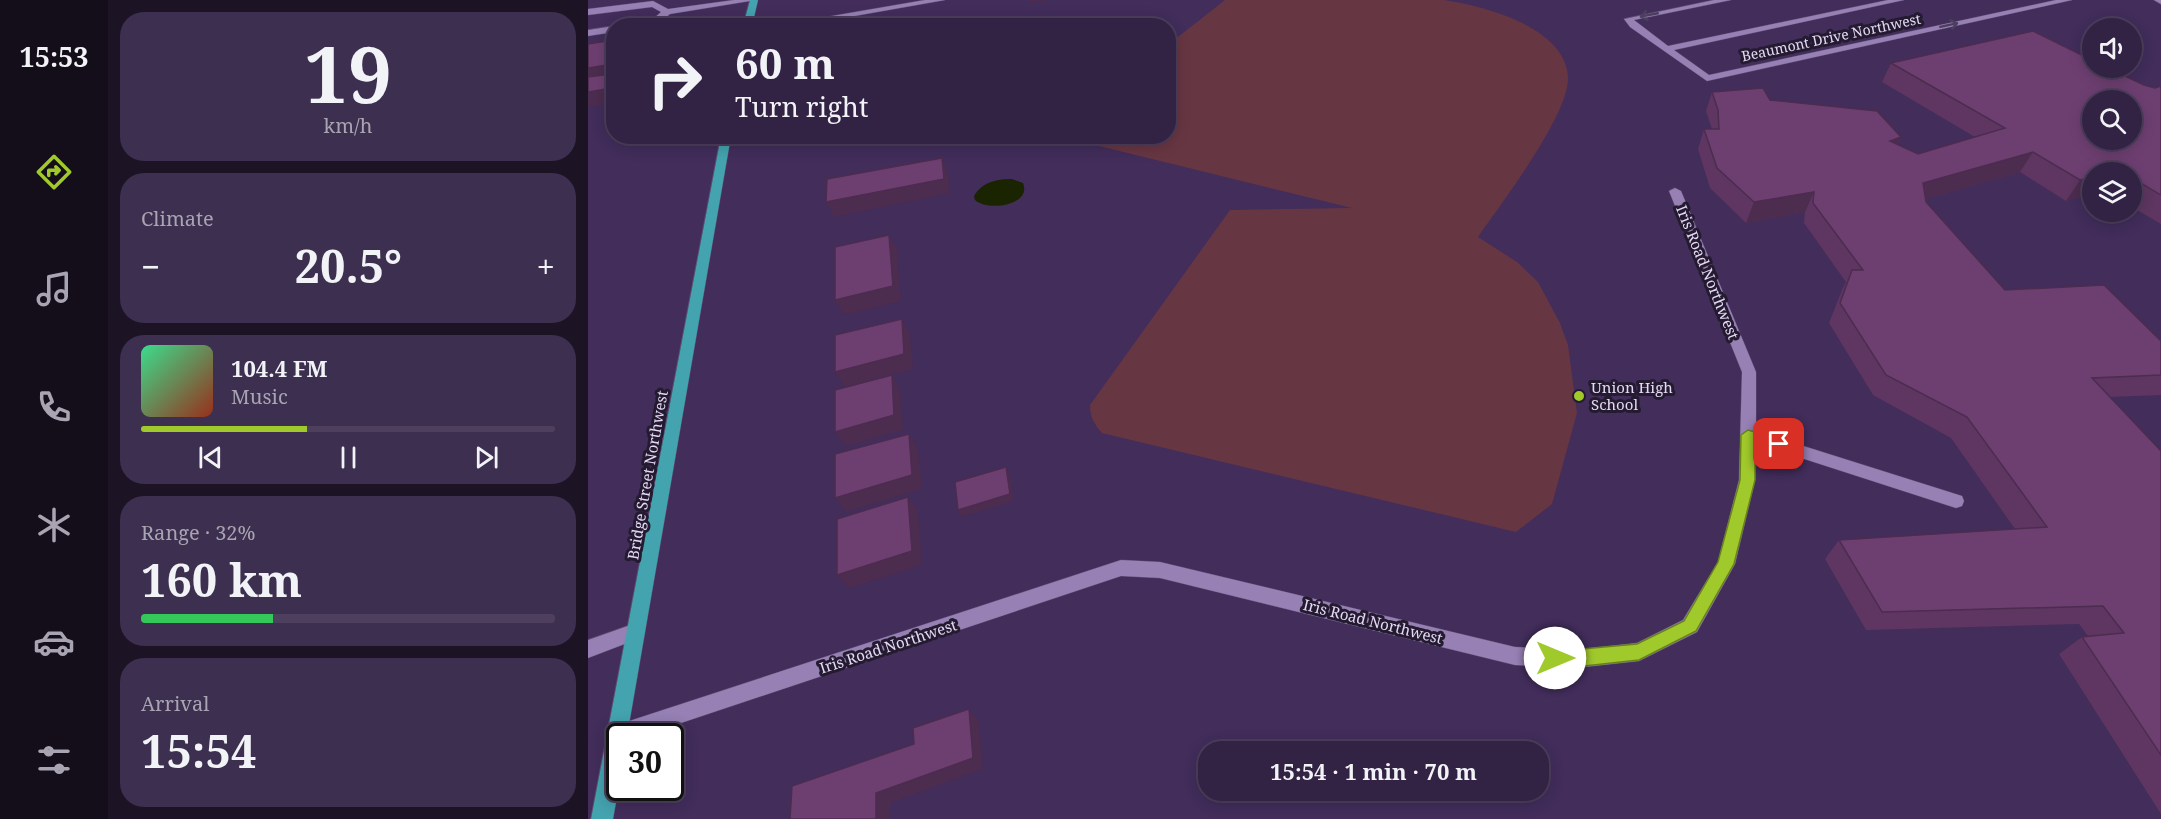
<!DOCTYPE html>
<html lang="en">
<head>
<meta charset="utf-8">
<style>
	:root { --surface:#322244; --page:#3d2f4f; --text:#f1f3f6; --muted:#a8a4b2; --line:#4d3f5d; --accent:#a0c92b }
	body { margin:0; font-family:"Noto Serif",serif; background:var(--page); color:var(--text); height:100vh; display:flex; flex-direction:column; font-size:22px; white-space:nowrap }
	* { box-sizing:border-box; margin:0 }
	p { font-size:20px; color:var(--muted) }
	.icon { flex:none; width:33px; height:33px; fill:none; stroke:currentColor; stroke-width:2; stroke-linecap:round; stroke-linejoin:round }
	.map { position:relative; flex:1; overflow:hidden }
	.panel { display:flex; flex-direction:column; gap:12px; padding:12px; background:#1c1325; width:480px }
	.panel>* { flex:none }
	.guide { position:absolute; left:18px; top:18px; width:570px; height:126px; border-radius:24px; box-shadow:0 3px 15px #0003,0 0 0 2px var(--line); background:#322244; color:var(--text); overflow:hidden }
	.fabs { position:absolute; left:1494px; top:18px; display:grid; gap:12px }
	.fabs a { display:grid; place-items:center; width:60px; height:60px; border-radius:50%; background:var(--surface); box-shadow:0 3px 15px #0003,0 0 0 2px var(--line); font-size:30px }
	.speed { position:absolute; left:18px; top:723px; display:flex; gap:12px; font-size:30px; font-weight:700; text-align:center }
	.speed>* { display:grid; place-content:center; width:78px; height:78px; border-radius:50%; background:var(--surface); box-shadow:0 3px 15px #0003,0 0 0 2px var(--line); line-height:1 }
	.speed .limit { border:3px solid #111; border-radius:9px; background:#fff; color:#111 }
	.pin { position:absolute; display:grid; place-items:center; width:51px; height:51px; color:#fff; margin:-26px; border-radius:12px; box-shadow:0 3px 9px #0006 }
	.me { position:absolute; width:66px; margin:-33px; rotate:90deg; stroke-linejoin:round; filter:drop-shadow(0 0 4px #0008) }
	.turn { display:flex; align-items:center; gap:21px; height:126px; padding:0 30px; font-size:27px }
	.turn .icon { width:78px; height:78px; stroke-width:2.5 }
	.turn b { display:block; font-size:42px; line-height:51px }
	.big { font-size:45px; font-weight:700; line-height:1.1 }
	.panel .tile { flex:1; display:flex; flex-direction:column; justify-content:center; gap:9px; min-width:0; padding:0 21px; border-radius:24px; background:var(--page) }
	.panel .dial { align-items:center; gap:0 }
	.dial b { font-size:78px; line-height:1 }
	.song { display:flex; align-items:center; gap:18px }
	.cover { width:72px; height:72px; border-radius:9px; background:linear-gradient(135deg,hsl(150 70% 55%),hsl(10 70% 35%)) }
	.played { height:6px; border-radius:3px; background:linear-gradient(90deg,var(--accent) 40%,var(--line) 40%) }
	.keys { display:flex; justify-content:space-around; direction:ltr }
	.heat { display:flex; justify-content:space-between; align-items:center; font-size:33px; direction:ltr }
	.charge { height:9px; border-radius:4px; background:linear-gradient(90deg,#34c759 32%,var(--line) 0) }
	.trip { position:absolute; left:610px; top:741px; width:351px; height:60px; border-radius:24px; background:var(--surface); box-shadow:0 3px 15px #0003,0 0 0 2px var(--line); font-weight:700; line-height:60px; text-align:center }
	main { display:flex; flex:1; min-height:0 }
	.dock { display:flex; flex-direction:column; width:108px; justify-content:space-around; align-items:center; background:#140e1b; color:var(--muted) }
	.dock .icon { width:42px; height:42px }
	.dock .active { color:var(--accent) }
	.dock b { font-size:27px; color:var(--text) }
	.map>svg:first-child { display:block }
	.green { fill:#673643 }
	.water { fill:#1a2401 }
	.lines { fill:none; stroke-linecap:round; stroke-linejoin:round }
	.minor-casing { stroke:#5e4a72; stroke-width:1 }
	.major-casing { stroke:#5e4a72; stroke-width:1 }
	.minor { fill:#9680b4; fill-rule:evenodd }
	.major { fill:#43a3ae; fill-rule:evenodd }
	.wall { fill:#5e3661 }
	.shaded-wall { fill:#4c2c4f }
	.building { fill:#6d3f71; stroke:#4c2c4f; stroke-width:1.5; fill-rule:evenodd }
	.oneway { stroke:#4c3e5e }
	.route { fill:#a0c92b; stroke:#68831c; stroke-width:1.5 }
	.poi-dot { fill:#a0c92b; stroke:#241b30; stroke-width:2 }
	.labels { text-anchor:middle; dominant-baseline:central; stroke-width:6; stroke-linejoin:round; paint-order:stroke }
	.far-street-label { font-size:14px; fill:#e5d9f6; stroke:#241b30 }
	.street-label { font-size:15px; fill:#e5d9f6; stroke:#241b30 }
	.poi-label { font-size:15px; fill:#e5d9f6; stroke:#241b30; text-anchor:start }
</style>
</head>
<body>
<main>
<nav class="dock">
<b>15:53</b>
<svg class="icon active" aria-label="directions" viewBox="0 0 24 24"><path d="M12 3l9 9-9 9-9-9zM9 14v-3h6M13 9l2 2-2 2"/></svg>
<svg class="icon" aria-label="music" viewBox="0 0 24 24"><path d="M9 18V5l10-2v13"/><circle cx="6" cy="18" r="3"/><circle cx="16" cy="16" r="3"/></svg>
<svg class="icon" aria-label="phone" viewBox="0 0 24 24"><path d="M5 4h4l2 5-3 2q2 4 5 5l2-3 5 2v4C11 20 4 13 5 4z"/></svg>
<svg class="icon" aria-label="climate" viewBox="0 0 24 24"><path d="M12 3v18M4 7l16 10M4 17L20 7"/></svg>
<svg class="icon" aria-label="car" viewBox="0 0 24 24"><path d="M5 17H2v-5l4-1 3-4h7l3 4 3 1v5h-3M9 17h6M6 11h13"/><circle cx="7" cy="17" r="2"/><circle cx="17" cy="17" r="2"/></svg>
<svg class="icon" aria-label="filters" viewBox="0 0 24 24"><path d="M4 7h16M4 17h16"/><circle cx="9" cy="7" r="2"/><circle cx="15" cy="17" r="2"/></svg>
</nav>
<section class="panel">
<div class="tile dial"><b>19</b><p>km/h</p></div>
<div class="tile"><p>Climate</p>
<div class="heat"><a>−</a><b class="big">20.5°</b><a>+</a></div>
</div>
<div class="tile">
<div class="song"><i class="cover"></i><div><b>104.4 FM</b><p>Music</p></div></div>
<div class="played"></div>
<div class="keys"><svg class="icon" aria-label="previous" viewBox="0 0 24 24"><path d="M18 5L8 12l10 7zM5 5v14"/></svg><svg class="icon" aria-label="pause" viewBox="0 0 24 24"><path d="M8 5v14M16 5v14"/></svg><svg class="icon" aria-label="next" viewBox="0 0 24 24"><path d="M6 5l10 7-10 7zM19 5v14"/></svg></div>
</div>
<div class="tile"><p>Range · 32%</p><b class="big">160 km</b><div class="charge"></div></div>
<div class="tile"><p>Arrival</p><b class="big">15:54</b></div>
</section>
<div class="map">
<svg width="1573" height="819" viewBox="0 0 1573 819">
	<rect width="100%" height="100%" fill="#422d5b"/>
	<path class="green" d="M637,0c49,0 97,0 146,0 23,0 49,0 73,0 39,6 120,26 124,76 3,37 -68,129 -90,161l39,25 21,20 22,41 8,22 9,68 -25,91 -36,28 -414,-99c-8,-9 -12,-16 -12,-28l140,-195 122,-2 -265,-65 -14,-6 95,-1 1,-92z"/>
	<path class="water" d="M424,179l11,4c9,22 -35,29 -48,17l-1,-4c8,-14 23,-17 38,-17z"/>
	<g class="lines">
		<g class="minor-casing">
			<path id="minor" d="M146,0h22l-86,14 -12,10 -7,2h-18l19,-6 9,-8 -9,-5 -64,8v-6l65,-8 15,8z
				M337,0h20l-147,26h-24z
				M1126,0h17l-97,20 34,26 220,-46h16l-230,50 35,25 347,-75h16l-365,81 -77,-54 -6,-8z
				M1566,0h7v4z
				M26,26v6l-26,4v-6z
				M1087,188l6,3 75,181v59l206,65 2,5 -2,5 -6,2 -201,-65v37l-20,84 -38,68 -58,29 -64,7 -60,-3 -355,-87 -39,-2 -479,160h-22v8l-3,1 -7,-3 -3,-7 3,-7 7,-3 504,-165 39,2 355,85 60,3 62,-7 46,-23 35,-58 21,-82 3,-108 -73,-181z
				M48,623l7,2 2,6 -2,6 -55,21v-18z"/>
		</g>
		<g class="major-casing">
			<path id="major" d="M162,0h8l-6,26h-9z
				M133,136h10l-104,600h-7v44l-7,39h-22z"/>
		</g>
		<use href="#minor" class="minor"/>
		<use href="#major" class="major"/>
	</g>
	<path class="wall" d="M1303,63l264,25 6,-2v138l-29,-17v-35h-40v21l-26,8 -46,-29 -94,27v3l79,88 156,51v54l-51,2 51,54v363l-102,-160 23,-17 6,-1 -9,-12 -213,6 -41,-71 14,-19 176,-11 -64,-91 -78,-43 -44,-72 13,-33 4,-8 -42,-59 1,-11 -59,11 -36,-35 -12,-39 6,-20h8l-6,-18 6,-19 58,8 131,37 -4,8 21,9 57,-17 -93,-55z"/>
	<path class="shaded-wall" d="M441,0h21l-20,3z
		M332,17l2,9h-12v-3z
		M26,63v40l-26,4v-39z
		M1313,137l-10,20 -1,-16z
		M1445,152l-13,20 -108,31 11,-20z
		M354,158l6,14 2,21 -116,24 -8,-15z
		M1504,177v16l-26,8 14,-21z
		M1226,192l-9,20 -59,11 8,-21z
		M301,235l8,14 4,52 -57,14 -9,-15z
		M314,319l8,14 3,36 -68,18 -10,-15z
		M304,375l8,14 3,41 -57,16 -11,-14z
		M321,434l9,14 4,41 -76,23 -11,-14z
		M418,467l4,7 4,27 -52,16 -4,-7z
		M320,497l10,14 4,54 -73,23 -12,-13z
		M381,709l10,12 4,48 -93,34v16h-14v-26z"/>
	<path class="building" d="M332,17v5l-10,1v3h-25v-3z
		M1445,31l59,29v8h16l36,17 11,3 6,-2v109l-29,-17v-6h-10l-4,-2 -9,2h-17v5l-12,3 -47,-28 -110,31 3,19 79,88 99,-5 57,56v34l-69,3 69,73v304l-79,-118 42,-4 -21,-27 -221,6 -43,-72 208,-13 -80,-110 -81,-42 -46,-72 12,-33h11l-50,-67 1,-11 -60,10 -37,-34 -13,-39h15l-1,-19 -6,-18 51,-4 7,12 107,11 24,26 -11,4 28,13 87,-26 -114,-65zM1504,100h40v40h-40z
		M26,40l-1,24 -25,4v-24z
		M23,74l-5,15 -18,3v-15z
		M354,158l2,21 -118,23 1,-23z
		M301,235l4,51 -58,14v-53z
		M314,319l2,35 -69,18v-37z
		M304,375l2,40 -59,17v-42z
		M321,434l3,41 -77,23v-44z
		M418,467l4,27 -52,16 -3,-28z
		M320,497l4,54 -75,24v-56z
		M381,709l4,49 -97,35v26h-86l2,-33 122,-42 -1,-16z"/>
	<defs><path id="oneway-shaft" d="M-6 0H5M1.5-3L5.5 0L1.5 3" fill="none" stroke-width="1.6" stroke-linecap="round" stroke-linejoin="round" transform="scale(1.5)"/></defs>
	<g class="oneway">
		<use href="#oneway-shaft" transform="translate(1061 15) rotate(169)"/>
		<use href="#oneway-shaft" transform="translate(1361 25) rotate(-12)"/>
	</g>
	<path class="route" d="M1160,430l36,11 2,3 -7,6 -24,-7v37l-21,84 -38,67 -57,29 -64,7 -26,-3 -3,-6 3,-6 88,-8 47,-23 34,-59 22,-82 1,-45z"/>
	<circle class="poi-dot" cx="991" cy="396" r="6"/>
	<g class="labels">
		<g class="far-street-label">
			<text transform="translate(1243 37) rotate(-12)">Beaumont Drive Northwest</text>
		</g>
		<g class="street-label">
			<text transform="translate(1120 272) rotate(68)">Iris Road Northwest</text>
			<text transform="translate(59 475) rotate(-80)">Bridge Street Northwest</text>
			<text transform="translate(785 621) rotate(14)">Iris Road Northwest</text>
			<text transform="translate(300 646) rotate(-18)">Iris Road Northwest</text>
		</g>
		<g class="poi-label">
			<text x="1003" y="387">Union High<tspan x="1003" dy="17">School</tspan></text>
		</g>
	</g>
</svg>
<div class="fabs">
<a><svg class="icon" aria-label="sound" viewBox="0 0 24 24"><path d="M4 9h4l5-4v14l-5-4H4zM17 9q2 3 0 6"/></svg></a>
<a><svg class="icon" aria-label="search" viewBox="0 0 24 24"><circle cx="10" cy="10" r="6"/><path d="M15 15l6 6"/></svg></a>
<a><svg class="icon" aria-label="layers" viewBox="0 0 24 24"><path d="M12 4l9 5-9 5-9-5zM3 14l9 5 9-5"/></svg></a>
</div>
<div class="speed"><div class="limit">30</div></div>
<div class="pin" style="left:1191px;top:444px;background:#d93025"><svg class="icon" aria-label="arrive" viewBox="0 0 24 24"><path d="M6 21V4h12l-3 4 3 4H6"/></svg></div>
<svg class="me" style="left:967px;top:658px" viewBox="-20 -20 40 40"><circle r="19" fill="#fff"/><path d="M0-13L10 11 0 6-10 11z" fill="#a0c92b"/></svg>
<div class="trip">15:54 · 1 min · 70 m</div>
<div class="guide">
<div class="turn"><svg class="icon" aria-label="right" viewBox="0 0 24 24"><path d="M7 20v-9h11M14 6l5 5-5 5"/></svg><div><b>60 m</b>Turn right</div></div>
</div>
</div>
</main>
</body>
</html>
